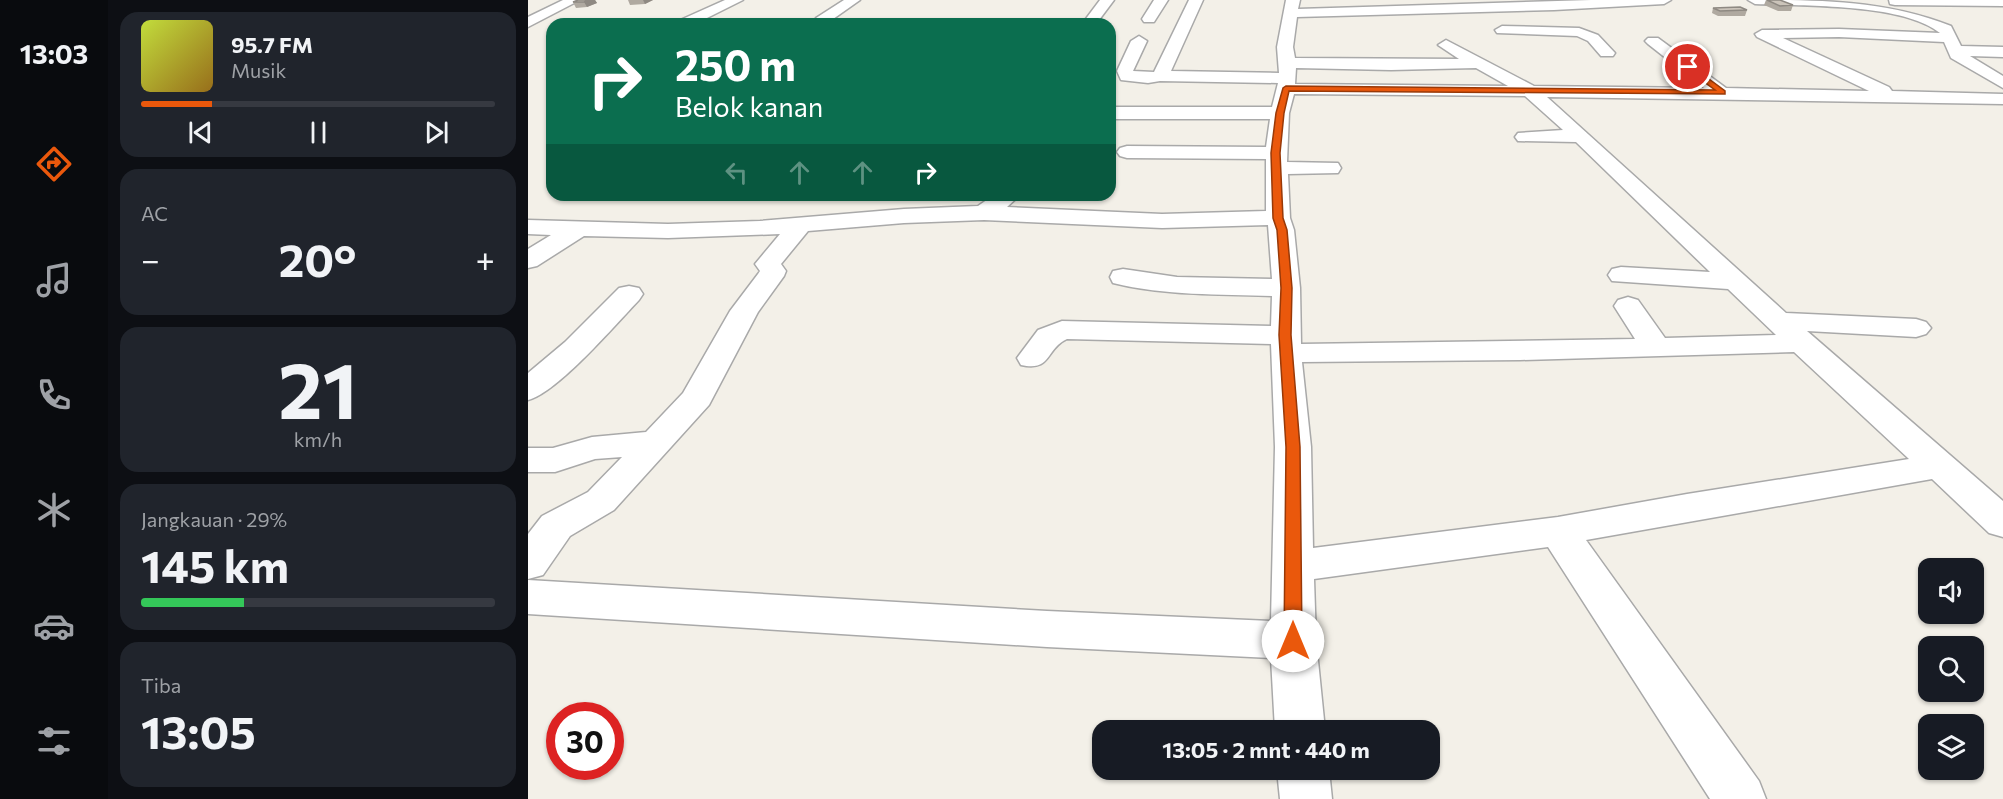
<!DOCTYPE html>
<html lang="id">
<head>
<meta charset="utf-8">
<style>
	:root { --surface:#171b24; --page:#20242c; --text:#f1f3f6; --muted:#9ea1a6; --line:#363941; --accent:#ea580c }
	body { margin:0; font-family:Commissioner,sans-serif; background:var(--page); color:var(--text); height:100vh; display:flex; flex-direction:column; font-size:22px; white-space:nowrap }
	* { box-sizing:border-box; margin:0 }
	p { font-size:20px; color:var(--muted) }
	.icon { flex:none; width:33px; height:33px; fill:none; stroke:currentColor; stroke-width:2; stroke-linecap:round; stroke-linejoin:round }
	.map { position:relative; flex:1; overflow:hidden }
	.side { display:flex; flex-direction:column; gap:12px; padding:12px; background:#0d0f14; width:420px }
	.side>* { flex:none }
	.guide { position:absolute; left:18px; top:18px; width:570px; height:183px; border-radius:18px; box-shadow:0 2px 4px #0004; background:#0b6e4f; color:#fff; overflow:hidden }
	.controls { position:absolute; left:1390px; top:558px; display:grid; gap:12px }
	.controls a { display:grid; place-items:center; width:66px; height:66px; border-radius:12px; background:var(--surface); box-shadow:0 2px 4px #0004; font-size:30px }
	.speed { position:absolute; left:18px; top:702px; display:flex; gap:12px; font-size:30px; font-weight:700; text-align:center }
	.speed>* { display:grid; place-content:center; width:78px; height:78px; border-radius:50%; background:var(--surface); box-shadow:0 2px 4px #0004; line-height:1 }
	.speed .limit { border:9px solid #d22; background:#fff; color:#111 }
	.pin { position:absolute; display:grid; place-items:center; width:51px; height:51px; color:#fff; margin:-26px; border:3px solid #fff; border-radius:50%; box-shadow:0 2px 6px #0007 }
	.me { position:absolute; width:66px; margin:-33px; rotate:0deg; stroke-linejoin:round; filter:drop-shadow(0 0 4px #0008) }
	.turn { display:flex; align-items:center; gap:21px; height:126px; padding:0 30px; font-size:27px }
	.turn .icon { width:78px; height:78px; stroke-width:2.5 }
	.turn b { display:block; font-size:42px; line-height:51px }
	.lanes { display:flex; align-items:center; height:57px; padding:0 30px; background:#0003; justify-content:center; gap:30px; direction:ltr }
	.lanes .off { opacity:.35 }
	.big { font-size:45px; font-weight:700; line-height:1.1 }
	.side .card { flex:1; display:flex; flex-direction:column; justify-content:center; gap:9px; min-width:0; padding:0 21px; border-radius:18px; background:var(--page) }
	.side .dial { align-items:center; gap:0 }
	.dial b { font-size:78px; line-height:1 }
	.song { display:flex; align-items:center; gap:18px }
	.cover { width:72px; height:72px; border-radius:9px; background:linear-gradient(135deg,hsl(70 70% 55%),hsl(40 70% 35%)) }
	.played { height:6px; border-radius:3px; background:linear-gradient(90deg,var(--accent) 20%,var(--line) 20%) }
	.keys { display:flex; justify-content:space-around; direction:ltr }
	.heat { display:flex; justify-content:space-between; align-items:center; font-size:33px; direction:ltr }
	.charge { height:9px; border-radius:4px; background:linear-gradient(90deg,#34c759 29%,var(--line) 0) }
	.trip { position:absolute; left:564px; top:720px; width:348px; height:60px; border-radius:18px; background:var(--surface); box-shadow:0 2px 4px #0004; font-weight:700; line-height:60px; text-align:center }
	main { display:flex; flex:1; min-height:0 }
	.menu { display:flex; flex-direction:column; width:108px; justify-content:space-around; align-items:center; background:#090b0e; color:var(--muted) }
	.menu .icon { width:42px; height:42px }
	.menu .on { color:var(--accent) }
	.menu b { font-size:27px; color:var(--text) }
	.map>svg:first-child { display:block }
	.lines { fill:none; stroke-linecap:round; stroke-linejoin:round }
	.minor-casing { stroke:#a9a9a9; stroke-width:3 }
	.minor { fill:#fff; fill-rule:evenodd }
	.wall { fill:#afa9a0 }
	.shaded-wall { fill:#8e8982 }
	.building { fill:#cbc4ba; stroke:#8e8982; stroke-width:1.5 }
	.route { fill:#ea580c; stroke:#983908; stroke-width:1.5 }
</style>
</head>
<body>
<main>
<nav class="menu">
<b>13:03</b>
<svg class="icon on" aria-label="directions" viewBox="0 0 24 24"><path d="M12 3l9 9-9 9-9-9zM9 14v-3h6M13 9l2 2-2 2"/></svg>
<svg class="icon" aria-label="music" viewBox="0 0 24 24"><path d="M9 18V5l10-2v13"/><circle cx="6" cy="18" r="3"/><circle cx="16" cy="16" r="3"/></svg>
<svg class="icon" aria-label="phone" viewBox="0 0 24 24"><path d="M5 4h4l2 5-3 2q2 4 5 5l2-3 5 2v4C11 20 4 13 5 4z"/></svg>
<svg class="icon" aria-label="climate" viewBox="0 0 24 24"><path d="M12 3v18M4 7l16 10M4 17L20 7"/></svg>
<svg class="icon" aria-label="car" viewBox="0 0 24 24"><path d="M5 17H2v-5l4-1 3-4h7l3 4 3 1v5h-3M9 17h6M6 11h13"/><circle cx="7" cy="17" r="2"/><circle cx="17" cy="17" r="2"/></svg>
<svg class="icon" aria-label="filters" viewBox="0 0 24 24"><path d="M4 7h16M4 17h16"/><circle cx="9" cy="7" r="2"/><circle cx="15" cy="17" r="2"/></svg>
</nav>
<section class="side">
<div class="card">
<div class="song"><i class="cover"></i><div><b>95.7 FM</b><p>Musik</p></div></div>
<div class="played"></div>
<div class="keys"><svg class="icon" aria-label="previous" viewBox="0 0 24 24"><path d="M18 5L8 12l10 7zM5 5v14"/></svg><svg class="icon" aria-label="pause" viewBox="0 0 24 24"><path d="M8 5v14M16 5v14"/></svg><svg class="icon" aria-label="next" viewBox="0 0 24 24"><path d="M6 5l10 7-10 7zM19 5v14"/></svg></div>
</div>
<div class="card"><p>AC</p>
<div class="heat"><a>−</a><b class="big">20°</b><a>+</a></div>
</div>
<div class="card dial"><b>21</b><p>km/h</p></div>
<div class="card"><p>Jangkauan · 29%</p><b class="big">145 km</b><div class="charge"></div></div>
<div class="card"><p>Tiba</p><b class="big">13:05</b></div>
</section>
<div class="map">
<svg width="1475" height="799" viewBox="0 0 1475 799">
	<rect width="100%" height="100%" fill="#f3f0e8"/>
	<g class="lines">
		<g class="minor-casing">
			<path id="minor" d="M35,0h17l-52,27v-10z
				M197,0h18l-48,24h-19l2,-3z
				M316,0h16l-34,24h-10l-2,-3 2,-3z
				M572,0h14l-18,24h-14z
				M626,0h14l-14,22h-10l-2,-3z
				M661,0h14l-32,71 108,2 -2,-26 9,-47h14l-2,9 293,-9h80l-7,4 -110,6 -257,7 -4,30 2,11 164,1 -21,-14 8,-5 88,46 170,2 -56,-44 -3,-3 3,-3h10l68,50 143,3 -112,-54 -2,-3 7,-4 77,-1 101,4c-37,-30 -137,-27 -185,-29l-7,-4c71,0 137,0 203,26l10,20 42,1v10l-33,-1 33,20v12l-52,-30 -7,-16 -105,-5 -56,1 106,49 3,4 111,3v10l-456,-7 239,216 130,6 10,3 5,6 -5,6 -10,3 -109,-6 196,170v36l-14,-4 -57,-54 -346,61 173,241 7,18h-56l-162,-252 -234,32 2,62 9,89h-50l-4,-72 -224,-11 -519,-33v-34l519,31 224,10 4,-174 -4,-103 -204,-5c-22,10 -15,33 -46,26l-4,-7 21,-28 24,-9 209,5 1,-30c-53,-2 -107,0 -159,-13l-3,-6 3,-6 10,-2 54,8 95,2 -4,-54 -106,3 -178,-8 -80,3 -96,8 -27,33 5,7 -2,5 -26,36 -49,93 -95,105 -44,26 -27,39 -15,4v-45l14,-18 46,-24 34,-35 -27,2 -40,13h-27v-24h25l39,-11 54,-5 37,-39 47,-82 28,-37 2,-3 -5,-7 25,-30 -112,4 -84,-2 -47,30 -9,2v-19l23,-14 -23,-1v-14l140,4 92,-3 144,-12 74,-3 16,-11h26l-13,12 155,7 104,-3v-52l-139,-1 -7,-2 -3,-4 3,-4 7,-2 139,1 4,-28h-160v-12h162l6,-24 -118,-2 -12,2 -27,-3 -4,-9 14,-30 8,-5 8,5 -14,30 21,1zM768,68l95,2 85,-2 32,18 -213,-2zM766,94l231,2 38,34 -45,3 -3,4 3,4 58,1 134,130 -89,-5 -9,2 -4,6 4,6 116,8 48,46 -111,3 -27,-38 -10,-3 -10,3 -4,6 21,33 -334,5 -1,-56 -6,-58 -4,-12 -2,-44 50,-1 3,-5 -3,-5 -51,-1 2,-49zM1266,352l115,107 -222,35 -129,23 -245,31 -2,-101 -9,-85 218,-2z
				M1361,0h114v6l-108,-1 -5,-1z
				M974,26l77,2 19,7 17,18 -2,3h-12l-13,-15 -11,-5 -80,-3 -2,-3z
				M101,286l10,2 4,6 -4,6c-23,24 -82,93 -111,100v-27l37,-31 54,-54z
				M749,770h52l3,29h-52z"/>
		</g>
		<use href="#minor" class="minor"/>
	</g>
	<path class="wall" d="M50,0h17l2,3 -10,4 -11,1 -3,-6z
		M100,0h25l-8,4 -15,1z
		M1238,0l27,5 -2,6h-13l-14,-6z
		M1185,8l34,2 -2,6h-27l-6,-3z"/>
	<path class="shaded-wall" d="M61,0h6l2,3 -10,4 -3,-5z
		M115,0h10l-8,4z"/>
	<path class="building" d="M50,0h11l-5,2h-11z
		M1239,0h13l13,5 -13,1z
		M1212,7l7,3 -27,1 -7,-3z"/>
	<path class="route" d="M1157,65h5l35,26v3l-436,-3 -5,22 -4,40 3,65 4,12 5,58 -1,47 9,112 2,194 -3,5 -6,2 -7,-2 -2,-5 2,-194 -7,-112 2,-47 -4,-58 -4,-12 -2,-65 5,-40 7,-25 3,-2 429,4 -30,-22z"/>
</svg>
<div class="controls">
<a><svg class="icon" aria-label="sound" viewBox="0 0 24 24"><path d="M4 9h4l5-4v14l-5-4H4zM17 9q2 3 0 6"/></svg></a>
<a><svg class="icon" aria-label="search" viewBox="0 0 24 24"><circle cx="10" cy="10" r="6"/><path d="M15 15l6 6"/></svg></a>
<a><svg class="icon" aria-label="layers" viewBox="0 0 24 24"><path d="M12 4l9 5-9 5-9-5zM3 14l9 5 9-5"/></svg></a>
</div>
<div class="speed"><div class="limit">30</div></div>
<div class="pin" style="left:1160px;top:67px;background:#d93025"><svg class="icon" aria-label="arrive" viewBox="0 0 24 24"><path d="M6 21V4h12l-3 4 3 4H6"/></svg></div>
<svg class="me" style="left:765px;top:641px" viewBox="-20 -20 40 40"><circle r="19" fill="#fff"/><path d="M0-13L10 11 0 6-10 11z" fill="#ea580c"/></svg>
<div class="trip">13:05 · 2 mnt · 440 m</div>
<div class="guide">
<div class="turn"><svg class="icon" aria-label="right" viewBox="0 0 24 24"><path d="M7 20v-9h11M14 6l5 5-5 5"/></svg><div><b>250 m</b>Belok kanan</div></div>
<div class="lanes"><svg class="icon off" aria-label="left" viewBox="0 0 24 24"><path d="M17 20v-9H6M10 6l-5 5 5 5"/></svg><svg class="icon off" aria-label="ahead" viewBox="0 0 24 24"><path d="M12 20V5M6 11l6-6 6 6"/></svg><svg class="icon off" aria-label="ahead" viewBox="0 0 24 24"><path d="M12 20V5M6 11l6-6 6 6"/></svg><svg class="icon" aria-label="right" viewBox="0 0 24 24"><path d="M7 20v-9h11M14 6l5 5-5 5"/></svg></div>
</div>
</div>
</main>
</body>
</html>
